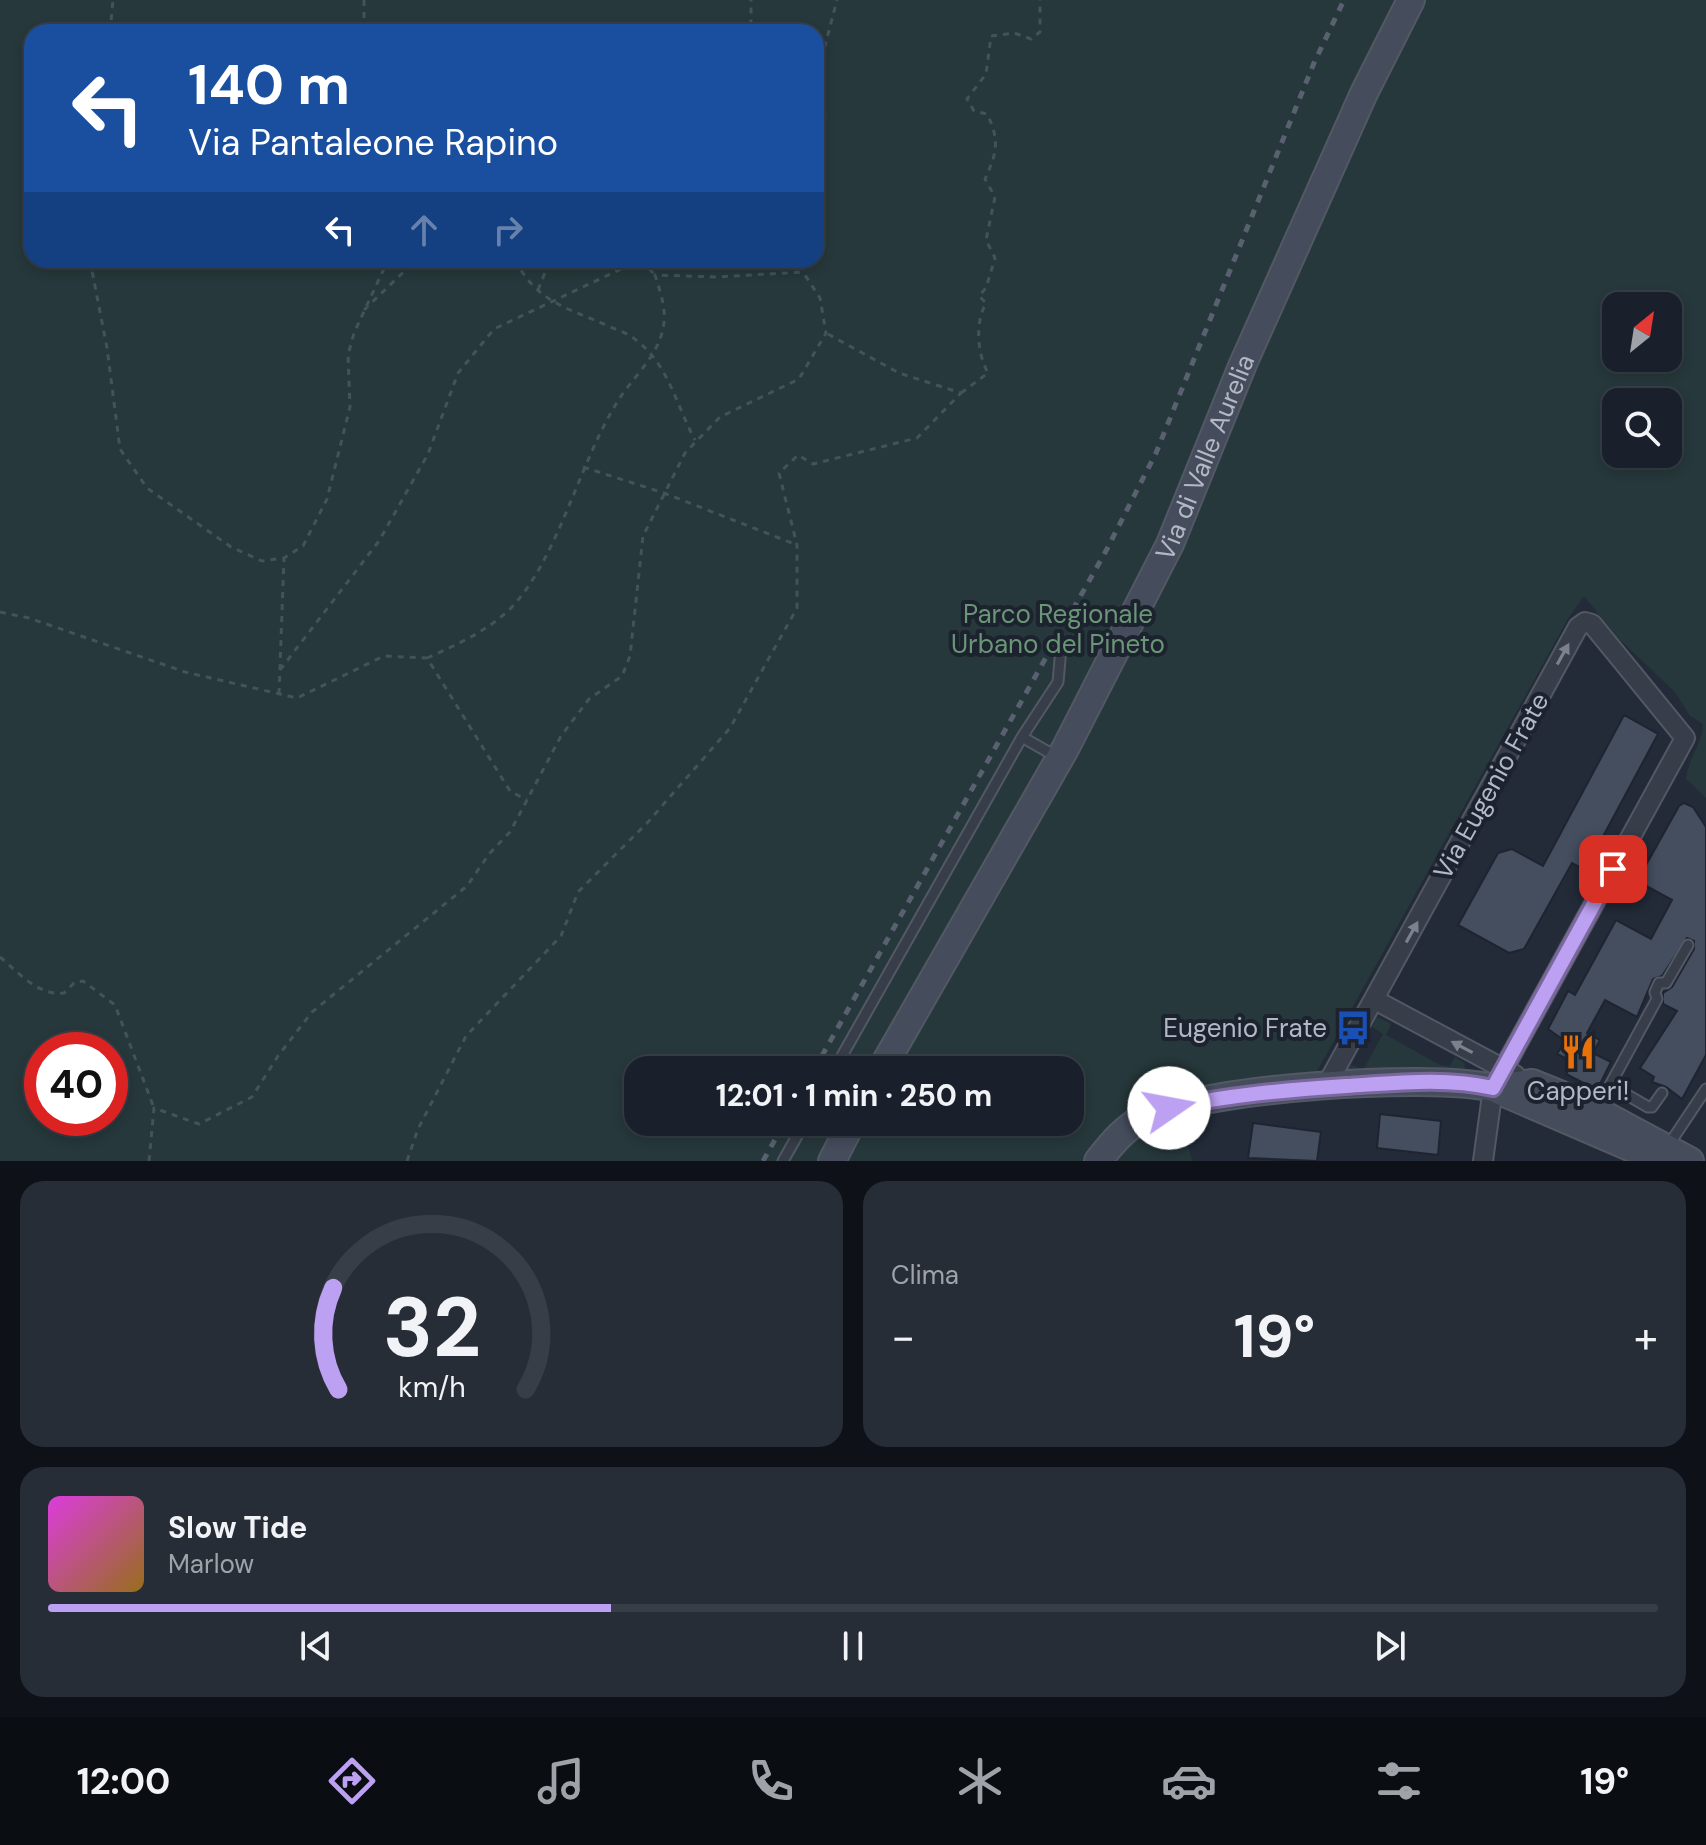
<!DOCTYPE html>
<html lang="it">
<head>
<meta charset="utf-8">
<style>
	:root { --surface:#1a202b; --page:#272d37; --text:#f1f3f6; --muted:#9fa3a9; --line:#383e47; --accent:#bca0f2 }
	body { margin:0; font-family:"DM Sans",sans-serif; background:var(--page); color:var(--text); height:100vh; display:flex; flex-direction:column; font-size:30px; white-space:nowrap }
	* { box-sizing:border-box; margin:0 }
	p { font-size:26px; color:var(--muted) }
	.icon { flex:none; width:44px; height:44px; fill:none; stroke:currentColor; stroke-width:2; stroke-linecap:round; stroke-linejoin:round }
	.map { position:relative; height:1161px; overflow:hidden }
	.panel { display:flex; flex-direction:column; gap:20px; padding:20px; background:#0e1218; flex:1 }
	.panel>* { flex:none }
	.guide { position:absolute; left:24px; top:24px; width:800px; height:244px; border-radius:24px; box-shadow:0 4px 12px #0003,0 0 0 2px var(--line); background:#1a4fa0; color:#fff; overflow:hidden }
	.needle { width:52px; rotate:30deg }
	.fabs { position:absolute; left:1602px; top:292px; display:grid; gap:16px }
	.fabs a { display:grid; place-items:center; width:80px; height:80px; border-radius:16px; background:var(--surface); box-shadow:0 4px 12px #0003,0 0 0 2px var(--line); font-size:40px }
	.speed { position:absolute; left:24px; top:1032px; display:flex; gap:16px; font-size:40px; font-weight:700; text-align:center }
	.speed>* { display:grid; place-content:center; width:104px; height:104px; border-radius:50%; background:var(--surface); box-shadow:0 4px 12px #0003,0 0 0 2px var(--line); line-height:1 }
	.speed .limit { border:12px solid #d22; background:#fff; color:#111 }
	.pin { position:absolute; display:grid; place-items:center; width:68px; height:68px; color:#fff; margin:-34px; border-radius:16px; box-shadow:0 4px 12px #0006 }
	.me { position:absolute; width:88px; margin:-44px; rotate:78deg; stroke-linejoin:round; filter:drop-shadow(0 0 6px #0008) }
	.turn { display:flex; align-items:center; gap:28px; height:168px; padding:0 32px; font-size:36px }
	.turn .icon { width:104px; height:104px; stroke-width:2.5 }
	.turn b { display:block; font-size:56px; line-height:68px }
	.lanes { display:flex; align-items:center; height:76px; padding:0 32px; background:#0003; justify-content:center; gap:40px; direction:ltr }
	.lanes .off { opacity:.35 }
	.big { font-size:60px; font-weight:700; line-height:1.1 }
	.panel .widget { flex:1; display:flex; flex-direction:column; justify-content:center; gap:12px; min-width:0; padding:0 28px; border-radius:24px; background:var(--page) }
	.panel .dial { align-items:center; gap:0 }
	.dial svg { height:208px; overflow:visible; fill:none; stroke:var(--line); stroke-width:7; stroke-linecap:round; text-anchor:middle }
	.dial text { fill:var(--text); stroke:none }
	.song { display:flex; align-items:center; gap:24px }
	.cover { width:96px; height:96px; border-radius:12px; background:linear-gradient(135deg,hsl(300 70% 55%),hsl(40 70% 35%)) }
	.played { height:8px; border-radius:4px; background:linear-gradient(90deg,var(--accent) 35%,var(--line) 35%) }
	.keys { display:flex; justify-content:space-around; direction:ltr }
	.heat { display:flex; justify-content:space-between; align-items:center; font-size:44px; direction:ltr }
	.panel .tiles { flex:1; display:grid; gap:20px; grid-template-columns:1fr 1fr }
	.widget:last-child { grid-column:span 2 }
	.trip { position:absolute; left:624px; top:1056px; width:460px; height:80px; border-radius:24px; background:var(--surface); box-shadow:0 4px 12px #0003,0 0 0 2px var(--line); font-weight:700; line-height:80px; text-align:center }
	.menu { display:flex; height:128px; justify-content:space-around; align-items:center; background:#0a0d11; color:var(--muted) }
	.menu .icon { width:56px; height:56px }
	.menu .selected { color:var(--accent) }
	.menu b { font-size:36px; color:var(--text) }
	.map>svg:first-child { display:block }
	.green { fill:#26383b; fill-rule:evenodd }
	.building { fill:#444e5e; stroke:#1e2430; stroke-width:2 }
	.lines { fill:none; stroke-linecap:round; stroke-linejoin:round }
	.lane-casing { stroke:#525864; stroke-width:13 }
	.street-casing { stroke:#525864; stroke-width:22 }
	.secondary-casing { stroke:#525864; stroke-width:30 }
	.path { stroke:#435357; stroke-width:3; stroke-dasharray:6 6; stroke-linecap:butt }
	.lane { stroke:#373d49; stroke-width:9 }
	.street { stroke:#373d49; stroke-width:18 }
	.secondary { stroke:#454c5c; stroke-width:26 }
	.rail { stroke:#596170; stroke-width:5; stroke-dasharray:8 8; stroke-linecap:butt }
	.oneway { fill:#7b818d }
	.route-casing { stroke:#7a689d; stroke-width:20 }
	.route { stroke:#bca0f2; stroke-width:14 }
	.labels { text-anchor:middle; dominant-baseline:central; stroke-width:8; stroke-linejoin:round; paint-order:stroke }
	.street-label { font-size:26px; fill:#b2b8c5; stroke:#1c222e }
	.park-label { font-size:26px; fill:#6a9577; stroke:#1c222e }
	.poi-label { font-size:26px; fill:#b2b8c5; stroke:#1c222e; text-anchor:end }
</style>
</head>
<body>
<div class="map">
<svg width="1706" height="1161" viewBox="0 0 1706 1161">
	<rect width="100%" height="100%" fill="#232b39"/>
	<path class="green" d="M0,0h1706v798l-20,-19c3,-23 17,-37 17,-55l-13,-8 -15,-24 -57,-54 -34,-42 -15,21 -254,458 -139,15 16,71h-1192zM32,32h784v228h-784zM1616,306h52v52h-52zM1616,402h52v52h-52zM42,1050h68v68h-68zM638,1070h432v52h-432z
		M1377,1017l14,7 -5,11 54,30 10,1 5,-9 10,7 -1,8 -113,3 -3,-8 4,-2 11,5 20,-36 -11,-7z"/>
	<path class="building" d="M1624,715l34,19 -73,136 -13,-7 -48,86 -15,4 -51,-28 40,-72 14,-4 31,17z
		M1684,803l9,4 13,20v228l-24,44 -16,-12 -14,-5 2,-5 -14,-9 37,-57 -14,-7v-11l9,-6 22,-38v-8l-7,-3 -25,38 -9,3 -16,38 -32,-17 -18,33 13,7 -7,13 18,9 -14,28 -31,-16 7,-12 -16,-8 8,-13 -17,-12 20,-38 7,4 41,-75 35,19 21,-39 -35,-19 42,-75z
		M1380,1114l61,7 -3,34 -61,-7z
		M1253,1123l68,9 -4,29 -69,-3z"/>
	<g class="lines">
		<g class="lane-casing">
			<path id="lane" d="M1022,737l36,-55 3,-34
				M834,1070l188,-333 35,20
				M1610,1085l38,22h4l10,-14
				M1597,1109l60,-110 -2,-7 4,-9h7l22,-38
				M1668,1146l38,-57
				M783,1161l22,-39"/>
		</g>
		<g class="street-casing">
			<path id="street" d="M1375,1000l140,75
				M1325,1088l253,-461 7,-5 7,2 93,114 -192,350 -10,73"/>
		</g>
		<g class="secondary-casing">
			<g id="secondary">
				<path id="s1" d="M881,1070l184,-321 105,-205 73,-180 121,-271 47,-93"/>
				<path d="M1493,1088l39,-5 52,21 106,57"/>
				<path d="M832,1161l20,-39"/>
				<path d="M1098,1161c14,-18 28,-35 49,-45 61,-28 280,-43 346,-28l169,73"/>
			</g>
		</g>
		<path class="path" d="M364,0v32
			M110,32l3,-32
			M740,32l11,-8v-24
			M816,141l9,-20 -4,-60 16,-61
			M90,260l17,88 13,101 27,39 84,59 31,14 22,-3 19,-12 24,-47 23,-92 -2,-52 6,-22 34,-73
			M515,260c23,43 51,47 93,66 9,4 20,7 28,14 33,25 40,65 59,100
			M641,260l14,15
			M538,290l12,-30
			M364,310l52,-50
			M961,393l27,-20c-11,-20 -13,-50 -2,-70l-7,-7 7,-8 9,-30 -9,-18 9,-43 -10,-18c12,-26 15,-39 2,-65l-13,-3 -7,-12 19,-25 5,-38 23,-3 17,6 9,-7v-32
			M583,467l81,26 133,52
			M0,612l29,6 156,54 112,26 87,-42 43,2 83,133 17,9
			M427,658c29,-13 59,-26 83,-49 47,-48 69,-145 106,-205 12,-21 36,-42 44,-65 9,-24 2,-41 -5,-64l61,2 87,-5
			M280,670l99,-129 49,-87 30,-81 36,-44 146,-69
			M279,694l5,-136
			M0,957c19,16 38,39 64,36l10,-10 9,-2 32,24 39,103
			M149,1161l5,-53 45,16 53,-27 26,-41 34,-44 155,-126 22,-32 21,-22 51,-96 28,-37 33,-23 8,-20 13,-120 42,-83 35,-36 79,-38 27,-46 -6,-35 -17,-26 -2,-12
			M407,1161l11,-32 48,-93 95,-100 17,-44 70,-70 82,-94 67,-120v-63l-18,-72 19,-18 15,9 104,-26 44,-45 -62,-20 -73,-40"/>
		<use href="#lane" class="lane"/>
		<use href="#street" class="street"/>
		<use href="#secondary" class="secondary"/>
		<path class="rail" d="M814,1070l293,-521 49,-96 158,-390 30,-63
			M763,1161l22,-39"/>
	</g>
	<defs><path id="oneway-solid" d="M-6-.8H1V-3.2L6.5 0L1 3.2V.8H-6Z" transform="scale(2)"/></defs>
	<g class="oneway">
		<use href="#oneway-solid" transform="translate(1563 654) rotate(-61)"/>
		<use href="#oneway-solid" transform="translate(1412 932) rotate(-61)"/>
		<use href="#oneway-solid" transform="translate(1462 1047) rotate(-152)"/>
	</g>
	<g class="lines">
		<g class="route-casing">
			<path id="route" d="M1169,1108c58,-13 117,-18 177,-22 48,-3 100,-9 147,2l120,-219"/>
		</g>
		<use href="#route" class="route"/>
	</g>
	<defs>
		<g id="bus-bare" transform="scale(2.76)"><path d="M-5-6H5V4H4V6H2V4H-2V6H-4V4H-5ZM-3.5-4V0h7V-4ZM-3.5 1.2v1.5H-2V1.2ZM2 1.2v1.5H3.5V1.2Z" fill="#1a4fb4" stroke="#1c222e" stroke-width="2.5" paint-order="stroke"/></g>
		<g id="restaurant-bare" transform="scale(2.76)"><path d="M-5-6h1v4h1v-4h1v4h1v-4h1v5L-1.5 .5V6h-2V.5L-5-1ZM5-6V6H3V1.5H1.5Q1.5-4 5-6Z" fill="#e8710a" stroke="#1c222e" stroke-width="2.5" paint-order="stroke"/></g>
	</defs>
	<g fill-rule="evenodd">
		<use href="#bus-bare" x="1353" y="1028"/>
		<use href="#restaurant-bare" x="1578" y="1052"/>
	</g>
	<g class="labels">
		<g class="street-label">
			<text stroke="none"><textPath href="#s1" startOffset="694">Via di Valle Aurelia</textPath></text>
			<text transform="translate(1491 786) rotate(-61)">Via Eugenio Frate</text>
		</g>
		<g class="park-label">
			<text x="1058" y="614">Parco Regionale<tspan x="1058" dy="30">Urbano del Pineto</tspan></text>
		</g>
		<g class="poi-label">
			<text x="1327" y="1028">Eugenio Frate</text>
			<text x="1578" y="1091" text-anchor="middle">Capperi!</text>
		</g>
	</g>
</svg>
<div class="fabs">
<a><svg class="needle" viewBox="-14 -14 28 28"><path d="M0-13l5 13h-10z" fill="#e53935"/><path d="M0 13l5-13h-10z" fill="#9fa3a9"/></svg></a>
<a><svg class="icon" aria-label="search" viewBox="0 0 24 24"><circle cx="10" cy="10" r="6"/><path d="M15 15l6 6"/></svg></a>
</div>
<div class="speed"><div class="limit">40</div></div>
<div class="pin" style="left:1613px;top:869px;background:#d93025"><svg class="icon" aria-label="arrive" viewBox="0 0 24 24"><path d="M6 21V4h12l-3 4 3 4H6"/></svg></div>
<svg class="me" style="left:1169px;top:1108px" viewBox="-20 -20 40 40"><circle r="19" fill="#fff"/><path d="M0-13L10 11 0 6-10 11z" fill="#bca0f2"/></svg>
<div class="trip">12:01 · 1 min · 250 m</div>
<div class="guide">
<div class="turn"><svg class="icon" aria-label="left" viewBox="0 0 24 24"><path d="M17 20v-9H6M10 6l-5 5 5 5"/></svg><div><b>140 m</b>Via Pantaleone Rapino</div></div>
<div class="lanes"><svg class="icon" aria-label="left" viewBox="0 0 24 24"><path d="M17 20v-9H6M10 6l-5 5 5 5"/></svg><svg class="icon off" aria-label="ahead" viewBox="0 0 24 24"><path d="M12 20V5M6 11l6-6 6 6"/></svg><svg class="icon off" aria-label="right" viewBox="0 0 24 24"><path d="M7 20v-9h11M14 6l5 5-5 5"/></svg></div>
</div>
</div>
<section class="panel">
<div class="tiles">
<div class="widget dial"><svg viewBox="0 0 100 80">
<path d="M14 69A42 42 0 1 1 86 69"/>
<path d="M14 69A42 42 0 0 1 12 30" stroke="#bca0f2"/>
<text x="50" y="56" font-size="32" font-weight="700">32</text>
<text x="50" y="72" font-size="11">km/h</text>
</svg></div>
<div class="widget"><p>Clima</p>
<div class="heat"><a>−</a><b class="big">19°</b><a>+</a></div>
</div>
<div class="widget">
<div class="song"><i class="cover"></i><div><b>Slow Tide</b><p>Marlow</p></div></div>
<div class="played"></div>
<div class="keys"><svg class="icon" aria-label="previous" viewBox="0 0 24 24"><path d="M18 5L8 12l10 7zM5 5v14"/></svg><svg class="icon" aria-label="pause" viewBox="0 0 24 24"><path d="M8 5v14M16 5v14"/></svg><svg class="icon" aria-label="next" viewBox="0 0 24 24"><path d="M6 5l10 7-10 7zM19 5v14"/></svg></div>
</div>
</div>
</section>
<nav class="menu">
<b>12:00</b>
<svg class="icon selected" aria-label="directions" viewBox="0 0 24 24"><path d="M12 3l9 9-9 9-9-9zM9 14v-3h6M13 9l2 2-2 2"/></svg>
<svg class="icon" aria-label="music" viewBox="0 0 24 24"><path d="M9 18V5l10-2v13"/><circle cx="6" cy="18" r="3"/><circle cx="16" cy="16" r="3"/></svg>
<svg class="icon" aria-label="phone" viewBox="0 0 24 24"><path d="M5 4h4l2 5-3 2q2 4 5 5l2-3 5 2v4C11 20 4 13 5 4z"/></svg>
<svg class="icon" aria-label="climate" viewBox="0 0 24 24"><path d="M12 3v18M4 7l16 10M4 17L20 7"/></svg>
<svg class="icon" aria-label="car" viewBox="0 0 24 24"><path d="M5 17H2v-5l4-1 3-4h7l3 4 3 1v5h-3M9 17h6M6 11h13"/><circle cx="7" cy="17" r="2"/><circle cx="17" cy="17" r="2"/></svg>
<svg class="icon" aria-label="filters" viewBox="0 0 24 24"><path d="M4 7h16M4 17h16"/><circle cx="9" cy="7" r="2"/><circle cx="15" cy="17" r="2"/></svg>
<b>19°</b>
</nav>
</body>
</html>
